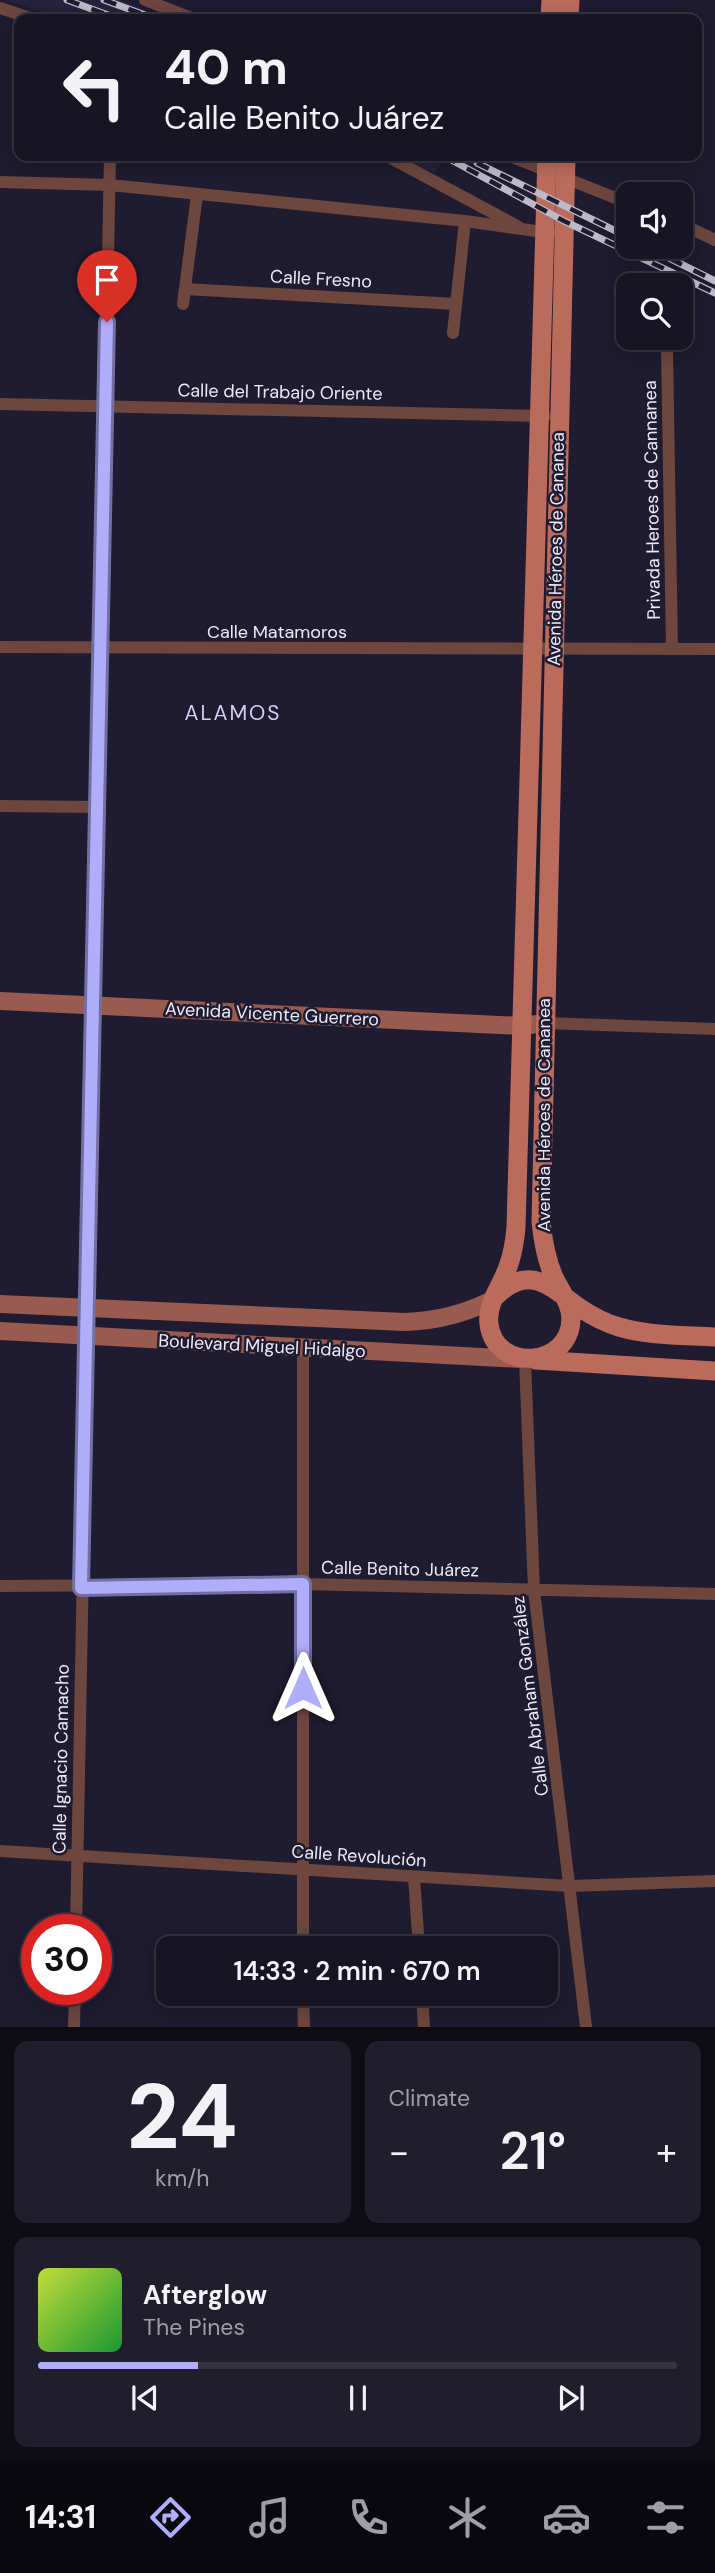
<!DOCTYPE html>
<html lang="en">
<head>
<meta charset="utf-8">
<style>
	:root { --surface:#171424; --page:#201d2c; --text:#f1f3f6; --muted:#9e9ea6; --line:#363341; --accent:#b0adfa }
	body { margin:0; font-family:"DM Sans",sans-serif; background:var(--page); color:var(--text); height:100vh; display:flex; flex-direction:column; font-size:26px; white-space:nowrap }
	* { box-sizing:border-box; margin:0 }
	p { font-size:23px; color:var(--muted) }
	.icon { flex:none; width:38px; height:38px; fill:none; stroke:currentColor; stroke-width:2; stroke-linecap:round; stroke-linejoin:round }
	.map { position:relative; height:2027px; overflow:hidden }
	.side { display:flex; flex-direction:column; gap:14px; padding:14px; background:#0d0b14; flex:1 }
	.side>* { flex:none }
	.banner { position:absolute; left:14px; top:14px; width:688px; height:147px; border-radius:14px; box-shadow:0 4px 18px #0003,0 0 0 2px var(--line); background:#171424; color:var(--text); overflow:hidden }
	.controls { position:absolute; left:616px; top:182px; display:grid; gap:14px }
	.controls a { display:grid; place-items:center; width:77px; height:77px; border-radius:14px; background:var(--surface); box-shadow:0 4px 18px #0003,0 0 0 2px var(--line); font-size:35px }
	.speed { position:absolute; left:21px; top:1914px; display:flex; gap:14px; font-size:35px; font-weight:700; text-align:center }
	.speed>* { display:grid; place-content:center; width:91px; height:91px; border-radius:50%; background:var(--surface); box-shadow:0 4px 18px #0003,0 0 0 2px var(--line); line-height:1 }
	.speed .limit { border:10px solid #d22; background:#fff; color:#111 }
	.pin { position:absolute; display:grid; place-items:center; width:60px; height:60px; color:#fff; margin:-72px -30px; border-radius:50% 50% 50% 0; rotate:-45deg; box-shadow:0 0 7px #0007 }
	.pin .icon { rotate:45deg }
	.me { position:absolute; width:77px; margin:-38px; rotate:0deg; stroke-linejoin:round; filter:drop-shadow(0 0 5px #0008) }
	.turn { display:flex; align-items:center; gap:24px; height:147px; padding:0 35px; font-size:32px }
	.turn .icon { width:91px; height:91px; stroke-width:2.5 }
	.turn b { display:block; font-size:49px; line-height:60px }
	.big { font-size:52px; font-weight:600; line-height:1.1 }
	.side .tile { flex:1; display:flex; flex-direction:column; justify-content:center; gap:10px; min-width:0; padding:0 24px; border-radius:14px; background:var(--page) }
	.side .dial { align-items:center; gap:0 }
	.dial b { font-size:91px; line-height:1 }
	.song { display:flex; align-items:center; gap:21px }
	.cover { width:84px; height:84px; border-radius:10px; background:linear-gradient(135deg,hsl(70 70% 55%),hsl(130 70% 35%)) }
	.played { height:7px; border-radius:4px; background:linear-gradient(90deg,var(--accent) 25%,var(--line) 25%) }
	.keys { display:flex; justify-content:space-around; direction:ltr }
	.heat { display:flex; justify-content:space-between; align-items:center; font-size:38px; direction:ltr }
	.side .tiles { flex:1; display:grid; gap:14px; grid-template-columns:1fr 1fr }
	.tile:last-child { grid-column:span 2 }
	.trip { position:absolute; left:156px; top:1936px; width:402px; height:70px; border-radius:14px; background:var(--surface); box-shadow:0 4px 18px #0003,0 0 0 2px var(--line); font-weight:600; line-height:70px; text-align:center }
	.tab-bar { display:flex; height:112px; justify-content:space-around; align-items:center; background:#09080e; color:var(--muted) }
	.tab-bar .icon { width:49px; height:49px }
	.tab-bar .current { color:var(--accent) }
	.tab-bar b { font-size:32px; color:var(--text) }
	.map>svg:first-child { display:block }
	.built { fill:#27213c }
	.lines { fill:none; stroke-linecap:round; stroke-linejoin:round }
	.street { stroke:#6d463e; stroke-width:12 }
	.secondary { stroke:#995b4f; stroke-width:18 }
	.primary { stroke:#bb6b5b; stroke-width:19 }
	.rail-casing { stroke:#bcb9c9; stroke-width:7 }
	.rail { stroke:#1f1b30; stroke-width:4.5; stroke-dasharray:13; stroke-linecap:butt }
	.route-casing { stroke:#7270a2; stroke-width:18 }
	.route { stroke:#b0adfa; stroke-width:12 }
	.labels { text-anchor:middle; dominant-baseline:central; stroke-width:5; stroke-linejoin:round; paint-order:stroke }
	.street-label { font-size:18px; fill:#eceaf8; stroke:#1f1b30 }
	.quarter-label { font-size:21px; letter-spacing:2px; fill:#cfcffa; stroke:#1f1b30 }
</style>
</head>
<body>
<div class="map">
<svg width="715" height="2027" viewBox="0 0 715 2027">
	<rect width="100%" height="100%" fill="#1f1b30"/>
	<path class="built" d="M5,0h115l49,19h-103z
		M398,156h47l-10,17z"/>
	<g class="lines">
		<path class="street" d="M145,0l49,19
			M0,8l33,11
			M387,156l132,71
			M510,156l118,47
			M0,182l110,3 355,36 85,12
			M681,224l34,16
			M185,289l271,15
			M183,304l14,-109
			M453,333l12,-112
			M667,350l5,299
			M0,404l545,12
			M0,647l715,2
			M0,806l97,1
			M545,1023l170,6
			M303,1347v601
			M525,1360l9,230 52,437
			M0,1586l303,-2 412,10
			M0,1851l570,35 145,-5
			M414,1877l5,71
			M76,1930l34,-1774
			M303,1993l1,34
			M422,1993l2,34
			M74,2027l1,-37"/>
		<path class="secondary" d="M0,1001l522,25 23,-3
			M0,1304l405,18c32,-1 60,-8 89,-23
			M0,1331l521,28"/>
		<path class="primary" d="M550,19l1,-19
			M569,19l1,-19
			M547,156l-31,1071c-1,13 -3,25 -7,37 -6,20 -23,39 -20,60 6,49 81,44 82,-5 0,-16 -12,-30 -18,-44 -7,-17 -10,-34 -12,-53l25,-1066
			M496,1296c35,-34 56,-7 84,12 12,8 25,15 39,19 31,9 64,8 96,10
			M536,1360l179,11"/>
		<g class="rail-casing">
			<path id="rail" d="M67,0l52,19
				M104,0l52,19
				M444,156l120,65 151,72
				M477,163l151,74
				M647,247l68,34"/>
		</g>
		<use href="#rail" class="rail"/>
	</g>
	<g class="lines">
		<g class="route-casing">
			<path id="route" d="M107,322l-26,1266 222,-4v104"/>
		</g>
		<use href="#route" class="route"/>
	</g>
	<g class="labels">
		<g class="street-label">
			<text transform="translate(321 279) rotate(3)">Calle Fresno</text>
			<text transform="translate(280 392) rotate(1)">Calle del Trabajo Oriente</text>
			<text transform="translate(652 500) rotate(-91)">Privada Heroes de Cannanea</text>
			<text transform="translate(556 549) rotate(-89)">Avenida Héroes de Cananea</text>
			<text x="277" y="632">Calle Matamoros</text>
			<text transform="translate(272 1014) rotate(3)">Avenida Vicente Guerrero</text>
			<text transform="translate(544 1115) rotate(-90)">Avenida Héroes de Cananea</text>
			<text transform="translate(262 1346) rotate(3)">Boulevard Miguel Hidalgo</text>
			<text transform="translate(400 1569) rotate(1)">Calle Benito Juárez</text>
			<text transform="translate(530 1696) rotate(-97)">Calle Abraham González</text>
			<text transform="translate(61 1759) rotate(-89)">Calle Ignacio Camacho</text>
			<text transform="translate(359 1856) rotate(4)">Calle Revolución</text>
		</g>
		<g class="quarter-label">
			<text x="233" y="713">ALAMOS</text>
		</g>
	</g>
</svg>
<div class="controls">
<a><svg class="icon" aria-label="sound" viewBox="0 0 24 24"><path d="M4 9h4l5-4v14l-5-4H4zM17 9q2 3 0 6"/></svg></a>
<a><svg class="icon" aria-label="search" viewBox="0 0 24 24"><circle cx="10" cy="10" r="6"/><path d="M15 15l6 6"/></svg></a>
</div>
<div class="speed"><div class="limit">30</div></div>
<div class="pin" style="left:107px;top:322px;background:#d93025"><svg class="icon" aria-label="arrive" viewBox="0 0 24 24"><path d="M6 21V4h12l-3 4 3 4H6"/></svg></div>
<svg class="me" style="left:303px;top:1688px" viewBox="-20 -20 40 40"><path d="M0-17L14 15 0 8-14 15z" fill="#b0adfa" stroke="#fff" stroke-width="4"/></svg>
<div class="trip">14:33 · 2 min · 670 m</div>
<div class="banner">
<div class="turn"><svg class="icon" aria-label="left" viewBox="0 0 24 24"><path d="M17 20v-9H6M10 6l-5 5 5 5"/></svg><div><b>40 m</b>Calle Benito Juárez</div></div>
</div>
</div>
<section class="side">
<div class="tiles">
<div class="tile dial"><b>24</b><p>km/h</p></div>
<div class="tile"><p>Climate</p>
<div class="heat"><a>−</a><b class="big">21°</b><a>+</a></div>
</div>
<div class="tile">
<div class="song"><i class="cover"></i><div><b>Afterglow</b><p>The Pines</p></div></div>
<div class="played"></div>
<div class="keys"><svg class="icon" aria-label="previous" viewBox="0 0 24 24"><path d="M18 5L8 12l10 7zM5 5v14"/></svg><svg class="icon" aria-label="pause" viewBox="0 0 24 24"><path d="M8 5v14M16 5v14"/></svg><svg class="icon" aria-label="next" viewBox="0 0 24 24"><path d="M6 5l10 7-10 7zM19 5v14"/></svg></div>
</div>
</div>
</section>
<nav class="tab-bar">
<b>14:31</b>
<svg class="icon current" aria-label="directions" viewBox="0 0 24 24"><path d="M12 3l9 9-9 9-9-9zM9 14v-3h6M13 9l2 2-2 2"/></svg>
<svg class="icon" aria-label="music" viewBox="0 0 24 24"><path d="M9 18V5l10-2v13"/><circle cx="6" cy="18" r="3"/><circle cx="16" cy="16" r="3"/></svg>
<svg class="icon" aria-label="phone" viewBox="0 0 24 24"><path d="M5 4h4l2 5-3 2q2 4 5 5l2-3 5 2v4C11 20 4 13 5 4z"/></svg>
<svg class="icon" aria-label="climate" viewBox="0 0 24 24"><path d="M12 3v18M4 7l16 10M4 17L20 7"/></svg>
<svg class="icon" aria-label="car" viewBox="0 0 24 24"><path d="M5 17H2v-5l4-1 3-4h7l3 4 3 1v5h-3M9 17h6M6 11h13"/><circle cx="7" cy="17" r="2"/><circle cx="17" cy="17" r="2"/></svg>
<svg class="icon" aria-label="filters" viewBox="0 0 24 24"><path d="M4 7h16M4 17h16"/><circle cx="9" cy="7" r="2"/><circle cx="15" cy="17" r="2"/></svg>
</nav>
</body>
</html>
